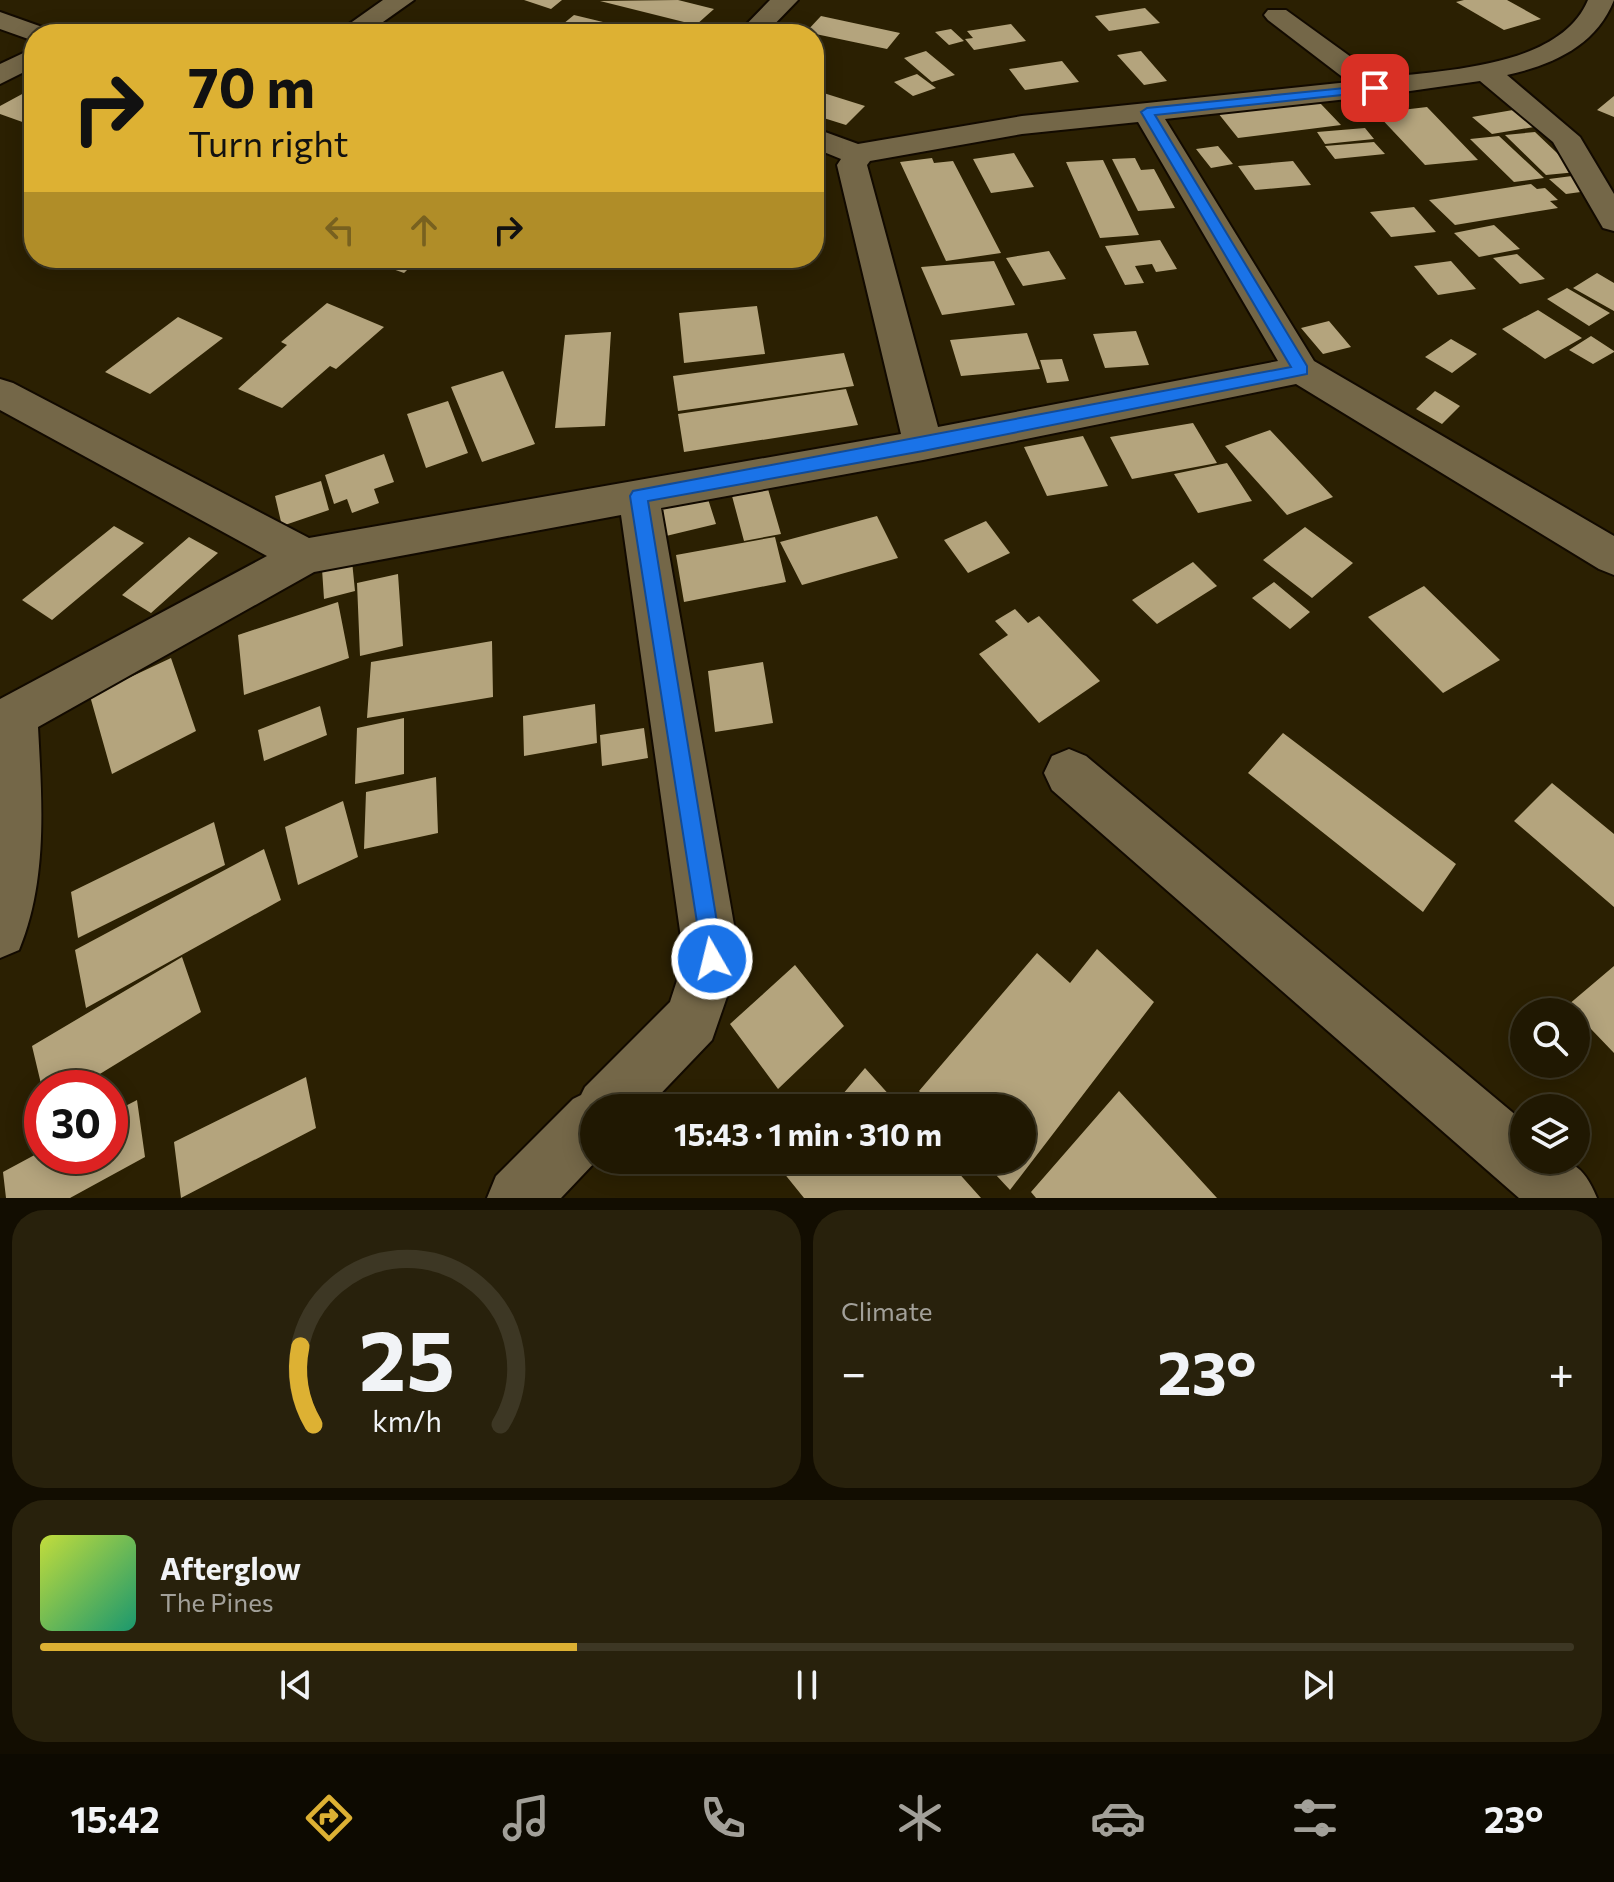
<!DOCTYPE html>
<html lang="en">
<head>
<meta charset="utf-8">
<style>
	:root { --surface:#201802; --page:#28210c; --text:#f1f3f6; --muted:#a2a099; --line:#3d3724; --accent:#ddb133 }
	body { margin:0; font-family:Commissioner,sans-serif; background:var(--page); color:var(--text); height:100vh; display:flex; flex-direction:column; font-size:30px; white-space:nowrap }
	* { box-sizing:border-box; margin:0 }
	p { font-size:26px; color:var(--muted) }
	.icon { flex:none; width:44px; height:44px; fill:none; stroke:currentColor; stroke-width:2; stroke-linecap:round; stroke-linejoin:round }
	.map { position:relative; height:1198px; overflow:hidden }
	.sheet { display:flex; flex-direction:column; gap:12px; padding:12px; background:#120d01; flex:1 }
	.sheet>* { flex:none }
	.banner { position:absolute; left:24px; top:24px; width:800px; height:244px; border-radius:32px; box-shadow:0 4px 20px #0003,0 0 0 2px var(--line); background:#ddb133; color:#111; overflow:hidden }
	.tools { position:absolute; left:1510px; top:998px; display:grid; gap:16px }
	.tools a { display:grid; place-items:center; width:80px; height:80px; border-radius:50%; background:var(--surface); box-shadow:0 4px 20px #0003,0 0 0 2px var(--line); font-size:40px }
	.speed { position:absolute; left:24px; top:1070px; display:flex; gap:16px; font-size:40px; font-weight:700; text-align:center }
	.speed>* { display:grid; place-content:center; width:104px; height:104px; border-radius:50%; background:var(--surface); box-shadow:0 4px 20px #0003,0 0 0 2px var(--line); line-height:1 }
	.speed .limit { border:12px solid #d22; background:#fff; color:#111 }
	.pin { position:absolute; display:grid; place-items:center; width:68px; height:68px; color:#fff; margin:-34px; border-radius:16px; box-shadow:0 4px 12px #0006 }
	.me { position:absolute; width:88px; margin:-44px; rotate:352deg; stroke-linejoin:round; filter:drop-shadow(0 0 6px #0008) }
	.turn { display:flex; align-items:center; gap:28px; height:168px; padding:0 32px; font-size:36px }
	.turn .icon { width:104px; height:104px; stroke-width:2.5 }
	.turn b { display:block; font-size:56px; line-height:68px }
	.lanes { display:flex; align-items:center; height:76px; padding:0 32px; background:#0003; justify-content:center; gap:40px; direction:ltr }
	.lanes .off { opacity:.35 }
	.big { font-size:60px; font-weight:700; line-height:1.1 }
	.sheet .card { flex:1; display:flex; flex-direction:column; justify-content:center; gap:12px; min-width:0; padding:0 28px; border-radius:32px; background:var(--page) }
	.sheet .dial { align-items:center; gap:0 }
	.dial svg { height:208px; overflow:visible; fill:none; stroke:var(--line); stroke-width:7; stroke-linecap:round; text-anchor:middle }
	.dial text { fill:var(--text); stroke:none }
	.song { display:flex; align-items:center; gap:24px }
	.cover { width:96px; height:96px; border-radius:12px; background:linear-gradient(135deg,hsl(70 70% 55%),hsl(160 70% 35%)) }
	.played { height:8px; border-radius:4px; background:linear-gradient(90deg,var(--accent) 35%,var(--line) 35%) }
	.keys { display:flex; justify-content:space-around; direction:ltr }
	.heat { display:flex; justify-content:space-between; align-items:center; font-size:44px; direction:ltr }
	.sheet .tiles { flex:1; display:grid; gap:12px; grid-template-columns:1fr 1fr }
	.card:last-child { grid-column:span 2 }
	.trip { position:absolute; left:580px; top:1094px; width:456px; height:80px; border-radius:40px; background:var(--surface); box-shadow:0 4px 20px #0003,0 0 0 2px var(--line); font-weight:700; line-height:80px; text-align:center }
	.tabs { display:flex; height:128px; justify-content:space-around; align-items:center; background:#0d0a01; color:var(--muted) }
	.tabs .icon { width:56px; height:56px }
	.tabs .current { color:var(--accent) }
	.tabs b { font-size:36px; color:var(--text) }
	.map>svg:first-child { display:block }
	.building { fill:#b4a47d }
	.lines { fill:none; stroke-linecap:round; stroke-linejoin:round }
	.minor-casing { stroke:#120a00; stroke-width:4 }
	.minor { fill:#746748; fill-rule:evenodd }
	.route { fill:#1a73e8; stroke:#114b97; stroke-width:2 }
</style>
</head>
<body>
<div class="map">
<svg width="1614" height="1198" viewBox="0 0 1614 1198">
	<rect width="100%" height="100%" fill="#2b2002"/>
	<path class="building" d="M524,0h38l-11,9z
		M678,0l36,9 -18,16 -96,-24z
		M1464,0h43l34,19 -37,11 -48,-28z
		M1145,8l15,15 -51,8 -14,-15z
		M574,15l58,14 -6,5 -74,-1z
		M821,16l79,17 -13,16 -81,-17z
		M1011,24l15,17 -52,9 -9,-11 8,-1 -6,-7z
		M951,29l13,12 -15,4 -14,-13z
		M926,51l29,24 -23,7 -28,-24z
		M1141,51l26,30 -23,4 -27,-30z
		M1062,61l17,21 -54,8 -16,-21z
		M917,74l19,14 -23,8 -19,-14z
		M814,90l51,16 -19,19 -32,-10z
		M24,93l10,3v25l-6,3 -28,-10v-8z
		M1614,96v21l-17,-7z
		M1320,103l21,22 -103,13 -20,-25z
		M1427,107l51,53 -53,5 -49,-52z
		M1513,110l21,17 -42,7 -20,-17z
		M1365,128l9,11 -49,5 -8,-12z
		M1535,132l42,40 -31,3 -41,-40z
		M1499,136l45,42 -30,4 -44,-43z
		M1374,142l11,12 -50,5 -10,-13z
		M1218,146l15,18 -22,4 -15,-19z
		M1014,153l20,34 -43,6 -18,-34z
		M932,158l2,5 19,-2 48,92 -55,8 -46,-99z
		M1135,158l6,12 13,-1 21,39 -37,3 -26,-52z
		M1103,160l36,75 -39,3 -34,-76z
		M1293,161l18,24 -56,5 -17,-24z
		M1572,176l16,15 -22,3 -17,-15z
		M1531,184l6,5 8,-1 13,12 -8,1 8,7 -103,17 -26,-25z
		M1414,207l22,25 -45,5 -21,-25z
		M1494,225l26,24 -41,8 -25,-24z
		M1160,240l17,29 -21,3 -4,-8 -17,2 9,17 -19,2 -20,-39z
		M1049,251l17,28 -43,7 -17,-28z
		M1517,254l28,25 -25,5 -27,-26z
		M373,258h46l-15,15 -34,-12z
		M994,261l21,44 -73,10 -21,-48z
		M1451,261l25,28 -38,6 -24,-29z
		M1597,273l17,10v28l-41,-23z
		M1567,288l43,25 -21,13 -42,-27z
		M327,303l57,24 -48,42 -6,-3 -48,42 -44,-19 49,-44 -6,-3z
		M757,306l8,48 -81,9 -5,-50z
		M1538,310l44,28 -37,21 -43,-30z
		M178,317l45,21 -73,56 -45,-22z
		M1329,321l22,26 -28,7 -22,-26z
		M1136,331l13,34 -44,3 -12,-34z
		M611,332l-6,94 -50,2 10,-93z
		M1027,333l13,36 -79,7 -11,-36z
		M1591,336l23,15v1l-21,12 -24,-14z
		M1451,339l26,15 -25,19 -27,-16z
		M844,353l10,33 -176,25 -5,-35z
		M1062,359l7,22 -22,2 -7,-23z
		M503,371l32,73 -53,18 -31,-75z
		M846,389l12,36 -174,27 -6,-38z
		M1435,391l25,15 -18,18 -26,-15z
		M448,401l20,52 -42,15 -19,-54z
		M1193,423l24,40 -85,16 -22,-42z
		M1270,430l63,67 -46,18 -62,-69z
		M1083,436l25,50 -61,10 -23,-49z
		M384,454l10,28 -20,7 5,14 -27,10 -5,-14 -13,5 -9,-29z
		M1227,463l25,38 -54,12 -24,-39z
		M321,481l8,29 -47,16 -7,-30z
		M768,489l13,45 -37,7 -12,-45z
		M708,499l8,25 -50,12 -7,-26z
		M877,516l21,42 -96,27 -22,-43z
		M986,521l24,32 -42,20 -24,-33z
		M114,526l30,17 -92,77 -30,-20z
		M1305,527l48,36 -41,35 -49,-38z
		M189,537l29,16 -67,60 -29,-18z
		M775,537l11,45 -102,20 -8,-47z
		M352,561l3,30 -31,8 -2,-30z
		M1193,562l24,24 -60,38 -25,-24z
		M398,574l5,72 -43,10 -3,-73z
		M1274,582l36,30 -20,17 -38,-31z
		M1424,586l76,74 -57,33 -75,-76z
		M338,602l11,56 -105,37 -6,-60z
		M1015,609l13,14 11,-7 61,65 -61,42 -60,-69 29,-19 -13,-14z
		M492,641l1,56 -126,21 4,-56z
		M171,658l25,73 -84,43 -22,-78z
		M763,662l10,61 -58,9 -7,-61z
		M595,704l2,39 -73,13 -1,-40z
		M320,706l7,29 -63,26 -6,-31z
		M404,718v56l-49,10 2,-56z
		M644,728l4,30 -46,8 -2,-31z
		M1283,733l173,131 -33,48 -175,-139z
		M436,777l2,56 -74,16 2,-57z
		M1552,783l62,51v73l-100,-86z
		M343,801l15,56 -60,28 -13,-58z
		M214,822l11,43 -147,73 -7,-46z
		M264,849l17,51 -195,108 -11,-58z
		M1097,949l57,53 -144,188 -28,-30h40v-52h-87l-16,-17 118,-138 33,30z
		M182,957l19,55 -124,76h-35l-10,-42z
		M795,965l49,61 -66,63 -48,-65z
		M1614,966v87l-46,-48z
		M865,1068l36,40h-70z
		M306,1077l10,51 -135,70 -7,-56z
		M1119,1091l98,107h-181l-5,-6z
		M137,1100l8,57 -75,41h-64l-3,-26 39,-21v5h68v-42z
		M785,1160h162l34,38h-177l-25,-31z"/>
	<g class="lines">
		<g class="minor-casing">
			<path id="minor" d="M383,0h31l-48,34h-31z
				M770,0h28l-33,34h-28z
				M1588,0h26c-18,46 -62,65 -107,75l73,62 34,57v37l-11,-3 -50,-86 -73,-61 -105,15 -210,23 149,242 300,175v39l-15,-6 -303,-185 -373,76 -262,48 79,451 -28,81 -65,68h-53v52h3l-36,38h-74l9,-22 77,-77 8,-4 4,-8 85,-85 14,-43 -63,-444 -307,57 -276,155c4,75 10,153 -19,223l-19,8v-259l267,-143 -267,-146v-31l13,4 296,155 592,-104 -64,-269 4,-6 -27,-11v-20l44,16 164,-28 327,-34 -81,-62 -4,-5 4,-5h18l94,68c62,-8 180,-10 208,-78zM1138,122l140,239 -340,66 -71,-262 3,-4 152,-27z
				M0,12l45,16 4,6h-15v7l-34,-12z
				M34,48v19l-34,17v-20z
				M1069,749l17,7 438,366v38c41,0 56,-4 73,38h-78l-467,-408 -8,-17 8,-17z"/>
		</g>
		<use href="#minor" class="minor"/>
	</g>
	<path class="route" d="M1375,85l6,3 -2,3 -224,24 152,251v8l-384,77 -275,50 75,458 -3,8 -8,4 -8,-4 -74,-471 3,-5 658,-124 -150,-255 6,-4z"/>
</svg>
<div class="tools">
<a><svg class="icon" aria-label="search" viewBox="0 0 24 24"><circle cx="10" cy="10" r="6"/><path d="M15 15l6 6"/></svg></a>
<a><svg class="icon" aria-label="layers" viewBox="0 0 24 24"><path d="M12 4l9 5-9 5-9-5zM3 14l9 5 9-5"/></svg></a>
</div>
<div class="speed"><div class="limit">30</div></div>
<div class="pin" style="left:1375px;top:88px;background:#d93025"><svg class="icon" aria-label="arrive" viewBox="0 0 24 24"><path d="M6 21V4h12l-3 4 3 4H6"/></svg></div>
<svg class="me" style="left:712px;top:959px" viewBox="-20 -20 40 40"><circle r="17" fill="#1a73e8" stroke="#fff" stroke-width="3"/><path d="M0-11L8 9 0 5-8 9z" fill="#fff"/></svg>
<div class="trip">15:43 · 1 min · 310 m</div>
<div class="banner">
<div class="turn"><svg class="icon" aria-label="right" viewBox="0 0 24 24"><path d="M7 20v-9h11M14 6l5 5-5 5"/></svg><div><b>70 m</b>Turn right</div></div>
<div class="lanes"><svg class="icon off" aria-label="left" viewBox="0 0 24 24"><path d="M17 20v-9H6M10 6l-5 5 5 5"/></svg><svg class="icon off" aria-label="ahead" viewBox="0 0 24 24"><path d="M12 20V5M6 11l6-6 6 6"/></svg><svg class="icon" aria-label="right" viewBox="0 0 24 24"><path d="M7 20v-9h11M14 6l5 5-5 5"/></svg></div>
</div>
</div>
<section class="sheet">
<div class="tiles">
<div class="card dial"><svg viewBox="0 0 100 80">
<path d="M14 69A42 42 0 1 1 86 69"/>
<path d="M14 69A42 42 0 0 1 9 39" stroke="#ddb133"/>
<text x="50" y="56" font-size="32" font-weight="700">25</text>
<text x="50" y="72" font-size="11">km/h</text>
</svg></div>
<div class="card"><p>Climate</p>
<div class="heat"><a>−</a><b class="big">23°</b><a>+</a></div>
</div>
<div class="card">
<div class="song"><i class="cover"></i><div><b>Afterglow</b><p>The Pines</p></div></div>
<div class="played"></div>
<div class="keys"><svg class="icon" aria-label="previous" viewBox="0 0 24 24"><path d="M18 5L8 12l10 7zM5 5v14"/></svg><svg class="icon" aria-label="pause" viewBox="0 0 24 24"><path d="M8 5v14M16 5v14"/></svg><svg class="icon" aria-label="next" viewBox="0 0 24 24"><path d="M6 5l10 7-10 7zM19 5v14"/></svg></div>
</div>
</div>
</section>
<nav class="tabs">
<b>15:42</b>
<svg class="icon current" aria-label="directions" viewBox="0 0 24 24"><path d="M12 3l9 9-9 9-9-9zM9 14v-3h6M13 9l2 2-2 2"/></svg>
<svg class="icon" aria-label="music" viewBox="0 0 24 24"><path d="M9 18V5l10-2v13"/><circle cx="6" cy="18" r="3"/><circle cx="16" cy="16" r="3"/></svg>
<svg class="icon" aria-label="phone" viewBox="0 0 24 24"><path d="M5 4h4l2 5-3 2q2 4 5 5l2-3 5 2v4C11 20 4 13 5 4z"/></svg>
<svg class="icon" aria-label="climate" viewBox="0 0 24 24"><path d="M12 3v18M4 7l16 10M4 17L20 7"/></svg>
<svg class="icon" aria-label="car" viewBox="0 0 24 24"><path d="M5 17H2v-5l4-1 3-4h7l3 4 3 1v5h-3M9 17h6M6 11h13"/><circle cx="7" cy="17" r="2"/><circle cx="17" cy="17" r="2"/></svg>
<svg class="icon" aria-label="filters" viewBox="0 0 24 24"><path d="M4 7h16M4 17h16"/><circle cx="9" cy="7" r="2"/><circle cx="15" cy="17" r="2"/></svg>
<b>23°</b>
</nav>
</body>
</html>
